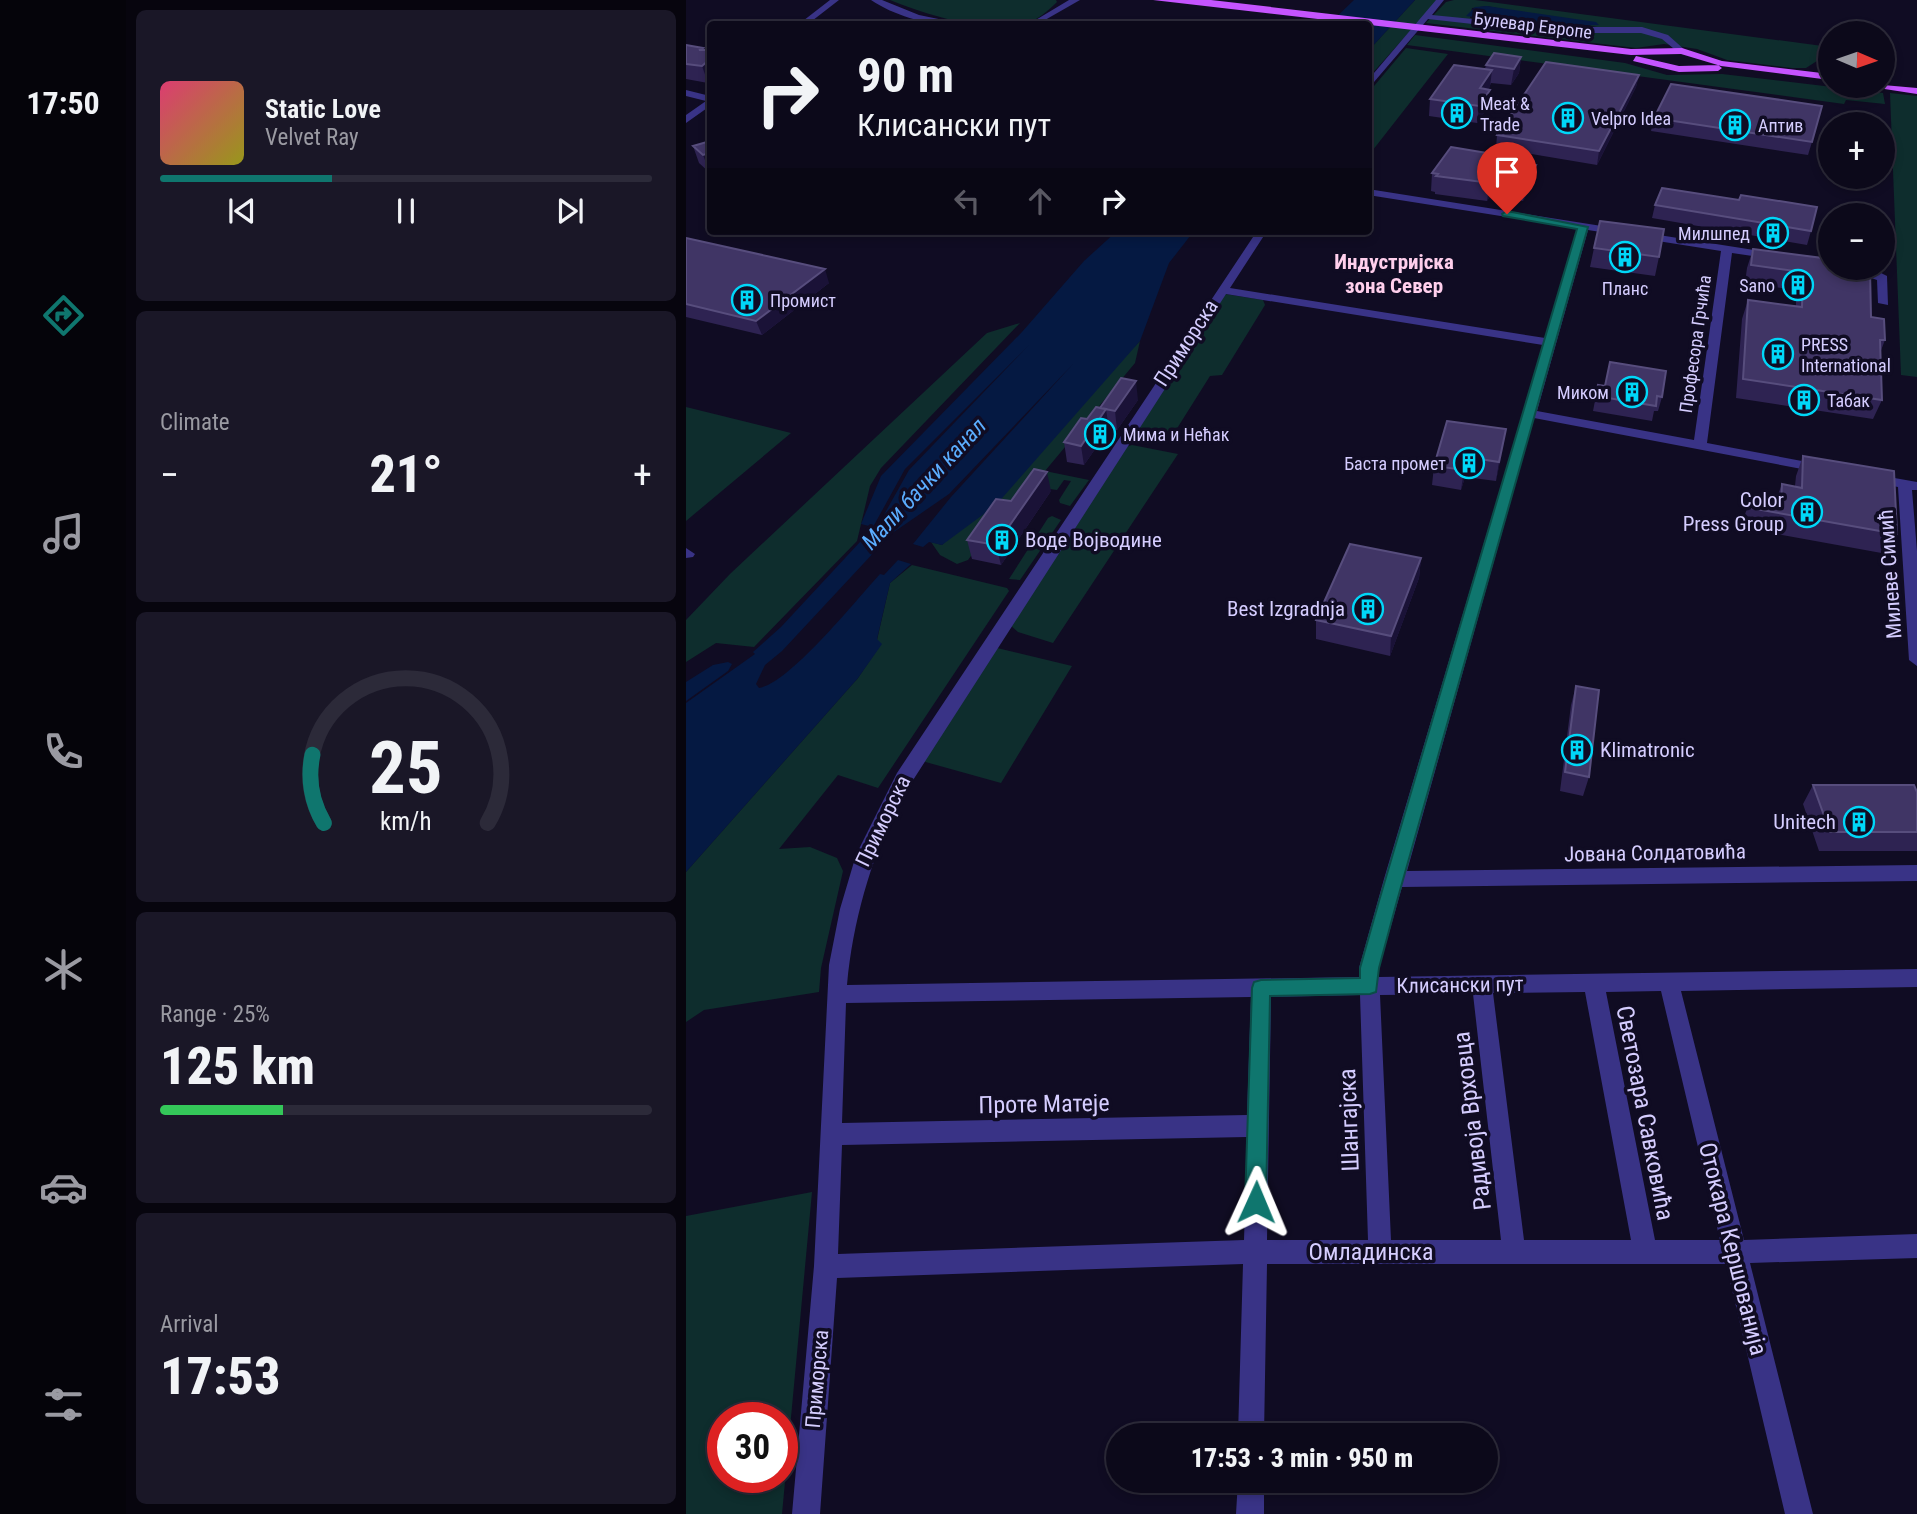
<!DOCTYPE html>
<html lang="en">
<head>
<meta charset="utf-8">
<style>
	:root { --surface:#0c091a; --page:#1a1727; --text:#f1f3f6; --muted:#9a9aa2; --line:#2c2a39; --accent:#0f766e }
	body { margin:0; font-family:"Roboto Condensed",sans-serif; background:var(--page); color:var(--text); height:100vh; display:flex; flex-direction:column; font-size:26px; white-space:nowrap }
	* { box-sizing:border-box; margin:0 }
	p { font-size:23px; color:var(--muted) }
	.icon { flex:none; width:38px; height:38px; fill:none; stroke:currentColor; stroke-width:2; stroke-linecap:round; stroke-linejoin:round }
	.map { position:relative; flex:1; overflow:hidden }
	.panel { display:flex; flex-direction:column; gap:10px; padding:10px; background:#07050e; width:560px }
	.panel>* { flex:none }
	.hud { position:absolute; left:21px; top:21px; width:665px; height:214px; border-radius:7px; box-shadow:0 4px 10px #0003,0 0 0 2px var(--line); background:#0c091a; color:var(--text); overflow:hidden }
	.needle { width:46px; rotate:92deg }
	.buttons { position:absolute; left:1132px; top:21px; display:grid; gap:14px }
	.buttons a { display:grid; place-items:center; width:77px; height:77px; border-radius:50%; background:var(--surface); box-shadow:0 4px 10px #0003,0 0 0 2px var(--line); font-size:35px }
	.speed { position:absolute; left:21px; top:1402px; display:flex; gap:14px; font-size:35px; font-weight:700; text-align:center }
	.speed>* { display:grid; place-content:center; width:91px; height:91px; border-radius:50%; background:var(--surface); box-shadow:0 4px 10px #0003,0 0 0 2px var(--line); line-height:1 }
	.speed .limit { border:10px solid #d22; background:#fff; color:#111 }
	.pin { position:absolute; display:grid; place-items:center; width:60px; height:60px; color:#fff; margin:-72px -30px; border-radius:50% 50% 50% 0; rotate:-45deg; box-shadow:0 0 7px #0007 }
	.pin .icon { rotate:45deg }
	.me { position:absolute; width:77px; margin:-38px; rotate:1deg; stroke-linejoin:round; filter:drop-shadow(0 0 5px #0008) }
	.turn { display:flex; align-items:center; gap:24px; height:147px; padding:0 35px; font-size:32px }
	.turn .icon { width:91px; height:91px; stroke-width:2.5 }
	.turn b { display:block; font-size:49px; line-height:60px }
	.lanes { display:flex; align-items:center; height:66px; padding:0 35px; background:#0003; justify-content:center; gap:35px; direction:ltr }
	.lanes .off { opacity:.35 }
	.big { font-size:52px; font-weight:800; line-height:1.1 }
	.panel .tile { flex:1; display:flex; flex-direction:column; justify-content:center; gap:10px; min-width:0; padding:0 24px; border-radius:10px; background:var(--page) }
	.panel .dial { align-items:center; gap:0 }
	.dial svg { height:182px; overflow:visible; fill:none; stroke:var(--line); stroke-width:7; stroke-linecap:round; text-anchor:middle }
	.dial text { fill:var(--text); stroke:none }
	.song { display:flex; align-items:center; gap:21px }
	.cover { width:84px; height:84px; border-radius:10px; background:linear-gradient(135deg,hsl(340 70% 55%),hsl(60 70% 35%)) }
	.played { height:7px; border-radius:4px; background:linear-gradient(90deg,var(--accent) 35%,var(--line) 35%) }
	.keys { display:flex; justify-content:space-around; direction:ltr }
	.heat { display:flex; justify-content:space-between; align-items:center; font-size:38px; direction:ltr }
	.charge { height:10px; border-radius:5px; background:linear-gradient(90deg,#34c759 25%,var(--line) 0) }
	.trip { position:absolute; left:420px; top:1423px; width:392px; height:70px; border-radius:35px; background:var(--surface); box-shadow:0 4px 10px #0003,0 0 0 2px var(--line); font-weight:800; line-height:70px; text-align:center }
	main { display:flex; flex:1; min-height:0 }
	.dock { display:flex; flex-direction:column; width:126px; justify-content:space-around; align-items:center; background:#05040a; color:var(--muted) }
	.dock .icon { width:49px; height:49px }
	.dock .current { color:var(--accent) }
	.dock b { font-size:32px; color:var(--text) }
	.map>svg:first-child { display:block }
	.green { fill:#0e2d2d; fill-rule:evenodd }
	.water { fill:#051942 }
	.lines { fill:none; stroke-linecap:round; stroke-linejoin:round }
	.minor { fill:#393386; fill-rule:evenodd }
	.major { fill:#c554ff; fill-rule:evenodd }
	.wall { fill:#2e2352 }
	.shaded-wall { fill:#1a1237 }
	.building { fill:#403565; stroke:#574d7d; stroke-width:2 }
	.route { fill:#0f766e; stroke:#0a4d48; stroke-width:2 }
	.labels { text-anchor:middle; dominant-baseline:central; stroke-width:7; stroke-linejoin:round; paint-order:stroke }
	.far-street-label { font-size:18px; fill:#d5cdff; stroke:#100c23 }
	.far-poi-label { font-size:18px; fill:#d5cdff; stroke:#100c23; text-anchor:start }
	.far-quarter-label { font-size:21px; font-weight:bold; fill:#ffcfec; stroke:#100c23 }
	.street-label { font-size:21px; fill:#d5cdff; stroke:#100c23 }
	.poi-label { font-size:21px; fill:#d5cdff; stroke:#100c23; text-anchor:end }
	.water-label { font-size:23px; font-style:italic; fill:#5badff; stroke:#100c23 }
	.near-street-label { font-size:24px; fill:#d5cdff; stroke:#100c23 }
</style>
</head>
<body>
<main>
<nav class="dock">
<b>17:50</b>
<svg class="icon current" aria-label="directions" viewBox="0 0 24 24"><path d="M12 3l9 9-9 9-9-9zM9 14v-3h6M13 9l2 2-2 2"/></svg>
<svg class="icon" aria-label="music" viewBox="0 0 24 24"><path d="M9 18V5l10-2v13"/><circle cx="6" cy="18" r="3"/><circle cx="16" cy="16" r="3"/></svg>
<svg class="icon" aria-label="phone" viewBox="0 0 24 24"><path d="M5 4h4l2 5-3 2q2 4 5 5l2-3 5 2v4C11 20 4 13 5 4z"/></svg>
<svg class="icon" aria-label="climate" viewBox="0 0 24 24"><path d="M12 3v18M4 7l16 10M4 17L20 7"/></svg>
<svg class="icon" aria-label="car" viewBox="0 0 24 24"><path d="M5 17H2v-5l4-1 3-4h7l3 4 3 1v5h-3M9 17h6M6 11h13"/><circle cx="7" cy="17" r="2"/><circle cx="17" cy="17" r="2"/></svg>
<svg class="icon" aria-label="filters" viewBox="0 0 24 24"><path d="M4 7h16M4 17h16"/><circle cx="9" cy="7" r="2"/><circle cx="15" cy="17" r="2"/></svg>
</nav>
<section class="panel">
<div class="tile">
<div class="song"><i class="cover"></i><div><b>Static Love</b><p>Velvet Ray</p></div></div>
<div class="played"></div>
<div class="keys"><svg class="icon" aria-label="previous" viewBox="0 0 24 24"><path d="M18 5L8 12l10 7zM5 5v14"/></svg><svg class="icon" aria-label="pause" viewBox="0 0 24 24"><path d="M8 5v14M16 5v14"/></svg><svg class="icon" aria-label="next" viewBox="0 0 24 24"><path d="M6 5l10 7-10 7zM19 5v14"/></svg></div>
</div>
<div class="tile"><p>Climate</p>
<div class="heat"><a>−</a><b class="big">21°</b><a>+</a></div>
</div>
<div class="tile dial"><svg viewBox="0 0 100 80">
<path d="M14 69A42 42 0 1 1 86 69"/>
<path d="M14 69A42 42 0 0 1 9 39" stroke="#0f766e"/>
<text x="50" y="56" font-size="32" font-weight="700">25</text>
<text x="50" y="72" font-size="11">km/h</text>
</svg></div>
<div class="tile"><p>Range · 25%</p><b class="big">125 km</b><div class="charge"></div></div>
<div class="tile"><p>Arrival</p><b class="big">17:53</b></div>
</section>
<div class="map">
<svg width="1231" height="1514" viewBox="0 0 1231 1514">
	<rect width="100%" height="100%" fill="#100c23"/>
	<path class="green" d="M204,0h166l1,2c-8,8 -18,17 -30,21 -39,11 -101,-8 -137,-23z
		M729,0h23l-69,77v-27z
		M768,0h21l355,47 -10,12 -14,9h-14l-65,-8 -30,-11 -33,-5 -28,4 -210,-25 20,-21zM801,6l110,21 -52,-1 -75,-8 2,-10z
		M729,35l210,28 42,12 55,-1 161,19 2,11 -39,-4 -2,4 -437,-59z
		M720,48l42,6 -79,101v-63z
		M1204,93l27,3v281l-16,-2z
		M539,294l38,6 2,5 -43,70 -12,1 -39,62 -31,-6 -2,-4z
		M334,323l-139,145 -11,18 -13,55 -103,106 -38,-4 -30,19v-42l44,-46 257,-241z
		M454,341l-5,22 -90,108 44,9 -19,26 -10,-3 -1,-3 12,-19 -7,-1 -7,10 -21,-3 -36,29 -32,44 -11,4 -17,-9 -9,-13 11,3z
		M0,407l105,26 -105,88z
		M446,445l46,9 -125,189 -35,-11 -8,-7 116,-178z
		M366,516l9,4 -41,60 -11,-1 39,-61z
		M226,565l95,23 2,3 -131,197 -40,-13 -59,74 31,-2 27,11 6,13 -22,97 -2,24 -115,18 -18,12v-150l172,-194 23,-34 -4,-4 13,-57z
		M311,648l75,18 -71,117 -79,-22z
		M126,1192l-30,322h-96v-298zM37,1418h59v59h-59z"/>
	<path class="water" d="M668,0h61l-46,50 -1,-26h-39z
		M801,6l109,16 3,3 -54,1 -79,-10 9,-9z
		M431,231h77l-25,32 -29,78 -144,164 -54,40 -13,-3 -6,5 -10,-3 38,-47 123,-134 -125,131 -58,40 -109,117 -17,14 -9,19 3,4c30,-4 98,-89 121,-114l4,1 14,-15 13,4 -21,19 -13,56 5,5 -24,34 -172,194v-169l69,-49 -2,-2 28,-25 92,-99 3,1 33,-59 121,-126 -125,125 -32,58 -12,-3 20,-48 141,-144 62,-71z
		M42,662l4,2 -4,7 -42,30v-19l27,-17z"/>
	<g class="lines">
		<path class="minor" d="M144,0h9l-31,24h-9z
			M185,0h11l37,15 44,9c-29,3 -67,-7 -92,-24z
			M383,0h11l-42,24h-9z
			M750,0h8l-12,15 122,12h88l26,8 18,16 -7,2 -17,-14 -21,-6h-87l-126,-14 -60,70v-9z
			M0,90l24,6v10l-24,17v-8l20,-14 -20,-5z
			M682,189l405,64 6,3 -6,3 -41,-6 -25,190 116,22 7,4 -7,4 -289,-55 -127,453 510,-6v16l-515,6 -23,81v9l538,-8v18l-236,4 63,249 173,-6v24l-167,5 63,251h-28l-59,-250h-459l-3,171h-26l5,-171 -406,14 -17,236h-28l22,-248 15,-301 11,-56 16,-54 41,-82 360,-542h10l-37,57 315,50 32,-110 -209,-33zM902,230l133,21 -27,189 -157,-29zM540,294l317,51 -159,534 -25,89v9l-512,8c6,-64 23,-122 50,-180zM975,991l59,249h-65l-49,-248zM899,992l46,248h-107l-31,-247zM787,994l28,246h-110l-11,-245zM674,995l8,245h-101l4,-243zM565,997l-4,118 -405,8 4,-120zM561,1137l-3,103 -406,14 4,-109z
			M1156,268h29l16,8 1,29 -10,-2 -1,-23z
			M1186,474l45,8v8h-5l5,61v115l-8,-6 -11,-173 -31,-6 -2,-3z
			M0,548l9,6 -2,3 -7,1z
			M552,1480h26v34h-28z"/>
		<path class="major" d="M467,0h58l420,49 51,-1 40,13 108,13v6l-109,-14 -40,-12 -50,1z
			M950,56l43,10 39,-1 4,3 -4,3 -39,1 -46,-11z
			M1197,85l34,3v6l-52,-8z"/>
	</g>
	<path class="wall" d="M0,45l17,3 1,2h6v31l-2,2 -22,-4z
		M835,57l-2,16 -8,12 -20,-2 -3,7v17l-11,16 -48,-7 1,-17 55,-30 1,-4z
		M953,75l-3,12 -39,78 -101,-17 1,-13z
		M968,118l158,24 -4,13 -157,-24z
		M24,141v32l-11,-10 -6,-17z
		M825,161l25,4 -3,18 -10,18 -32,-6 -4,6 -52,-7v-2l-4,-1 1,-18z
		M969,205l156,26 -4,14 -155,-27z
		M0,238l143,45 -67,52 -76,-18z
		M908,248l65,9 -4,19 -65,-9z
		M1067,249l77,10 41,58 14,23 -5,13 2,47 -9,19 -137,-21 6,-79 6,-19 48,6v-16l-51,-7 2,-15z
		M912,385l64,12 -4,14h-4l-2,10 -59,-10z
		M452,400l-21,30 -8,-1 -25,36 -17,-3 -3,-20 23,-23 13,-11z
		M820,429l-10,52 -31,-4 -4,13 -29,-5 2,-19z
		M1117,456l94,78 -10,20 -144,-26 1,-11 7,-19 24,4 7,-18 13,2 1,-10z
		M365,491l-50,74 -29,-6 -5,-19z
		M735,558l-2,20 -29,78 -74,-17v-19z
		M890,686l13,91 -6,19 -23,-5 11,-86z
		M1127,785l104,7v59h-98l-16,-47z"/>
	<path class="shaded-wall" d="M17,48l5,13 2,-2v22l-2,2 -6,-17 -3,-16z
		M835,57l-2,16 -8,12 3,-16z
		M806,70l-2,17 -12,18 2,-17z
		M953,75l-3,12 -39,78 2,-14z
		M804,90l-2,17 -11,16 2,-17z
		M24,153v20l-7,-18z
		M850,165l-3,18 -10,18 3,-18z
		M807,177l-2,18 -4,6 3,-18z
		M139,269l4,14 -67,52 -6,-14z
		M450,381l2,19 -21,30 -2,-19z
		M420,409l3,20 -25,36 -3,-19z
		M820,429l-3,20 -7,32 3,-19z
		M781,457l-2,20 -4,13 3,-20z
		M361,472l4,19 -50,74 -5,-20z
		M735,558l-2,20 -29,78 1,-20z"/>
	<path class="building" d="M0,45l17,3 -4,2h11v9l-8,7 -16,-2z
		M808,53l27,4 -7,12 -28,-4z
		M860,62l93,13 -40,76 -102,-16z
		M768,65l38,5 -12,18 10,2 -11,16 -49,-7z
		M985,84l151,22 -10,36 -158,-24z
		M24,141v12l-7,2 -10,-9z
		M765,147l60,10 -2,4 27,4 -10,18 -33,-6 -3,6 -54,-7 2,-2 -6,-1z
		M976,188l77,12 2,-5 76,12 -6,24 -156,-26z
		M914,221l64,8 -5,28 -65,-9z
		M0,238l139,31 -69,52 -70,-17z
		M1067,249l77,10v9h22l18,2 1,47 13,2 1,21h-5l2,60 -139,-21 5,-79 54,7 1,-35 -52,-7z
		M924,362l56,9 -4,26 -5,-1 -1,10 -60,-10 2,-11 7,1z
		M435,378l15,3 -21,30 -15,-3z
		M410,407l10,2 -25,37 -17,-4 17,-24 6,1z
		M761,421l59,8 -7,33 -32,-5 -3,13 -30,-4z
		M1117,456l91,15 3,63 -147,-26 1,-10 30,5 1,-19 20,4z
		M348,469l13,3 -51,73 -29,-5 29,-41 15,2z
		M664,544l71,14 -30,78 -75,-16z
		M890,686l23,4 -10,87 -24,-5z
		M1127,785h101l3,7v40h-87z"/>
	<path class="route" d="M821,211l81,16 -191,674 -18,67 -3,24 -6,2 -100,2 -4,206 -3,7 -7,3 -8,-3 -3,-7 7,-214 2,-6 7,-2 99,-2v-10l19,-67 198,-672 -74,-13 -1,-2z"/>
	<defs>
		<g id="building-ring" transform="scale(1.575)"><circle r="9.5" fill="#100c23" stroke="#00d7f8" stroke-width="1.5"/><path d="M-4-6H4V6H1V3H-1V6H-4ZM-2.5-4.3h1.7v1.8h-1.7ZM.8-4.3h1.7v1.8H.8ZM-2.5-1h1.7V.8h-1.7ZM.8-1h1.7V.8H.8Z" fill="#00d7f8"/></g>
	</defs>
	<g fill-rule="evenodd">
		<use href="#building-ring" x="771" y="113"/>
		<use href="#building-ring" x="882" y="118"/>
		<use href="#building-ring" x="1049" y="125"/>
		<use href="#building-ring" x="1087" y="233"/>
		<use href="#building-ring" x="939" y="257"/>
		<use href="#building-ring" x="1112" y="285"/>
		<use href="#building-ring" x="61" y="300"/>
		<use href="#building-ring" x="1092" y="354"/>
		<use href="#building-ring" x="946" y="392"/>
		<use href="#building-ring" x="1118" y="400"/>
		<use href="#building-ring" x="414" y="434"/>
		<use href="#building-ring" x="783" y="463"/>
		<use href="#building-ring" x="1121" y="512"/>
		<use href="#building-ring" x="316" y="540"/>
		<use href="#building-ring" x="682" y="609"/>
		<use href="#building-ring" x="891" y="750"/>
		<use href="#building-ring" x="1173" y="822"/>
	</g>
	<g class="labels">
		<g class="far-street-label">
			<text transform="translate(847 25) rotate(7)">Булевар Европе</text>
			<text transform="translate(1009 344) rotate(-82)">Професора Грчића</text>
		</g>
		<g class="far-poi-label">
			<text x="794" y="103">Meat &amp;<tspan x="794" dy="21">Trade</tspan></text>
			<text x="905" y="118">Velpro Idea</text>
			<text x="1072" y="125">Аптив</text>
			<text x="1064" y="233" text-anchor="end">Милшпед</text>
			<text x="1089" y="285" text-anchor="end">Sano</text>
			<text x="939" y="288" text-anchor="middle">Планс</text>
			<text x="84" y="300">Промист</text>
			<text x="1115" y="344">PRESS<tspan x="1115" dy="21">International</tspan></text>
			<text x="923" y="392" text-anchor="end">Миком</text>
			<text x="1141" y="400">Табак</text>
			<text x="437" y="434">Мима и Нећак</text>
			<text x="760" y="463" text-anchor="end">Баста промет</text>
		</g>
		<g class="far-quarter-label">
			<text x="708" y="262">Индустријска<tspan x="708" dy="24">зона Север</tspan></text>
		</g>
		<g class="street-label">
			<text transform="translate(500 343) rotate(-57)">Приморска</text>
			<text transform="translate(1204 574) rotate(-94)">Милеве Симић</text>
			<text transform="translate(197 821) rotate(-64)">Приморска</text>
			<text transform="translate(969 853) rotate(-1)">Јована Солдатовића</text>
			<text transform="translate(774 985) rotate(-1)">Клисански пут</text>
			<text transform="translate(131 1379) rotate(-85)">Приморска</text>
		</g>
		<g class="poi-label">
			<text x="1098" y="500">Color<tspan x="1098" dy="24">Press Group</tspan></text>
			<text x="339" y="540" text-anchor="start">Воде Војводине</text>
			<text x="659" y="609">Best Izgradnja</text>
			<text x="914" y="750" text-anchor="start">Klimatronic</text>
			<text x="1150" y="822">Unitech</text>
		</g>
		<g class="water-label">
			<text transform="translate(238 484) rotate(-47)">Мали бачки канал</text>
		</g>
		<g class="near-street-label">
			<text transform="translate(358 1104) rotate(-1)">Проте Матеје</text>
			<text transform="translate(959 1113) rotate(79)">Светозара Савковића</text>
			<text transform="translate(663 1120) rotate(-92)">Шангајска</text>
			<text transform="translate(786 1121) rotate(-97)">Радивоја Врховца</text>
			<text transform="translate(1047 1249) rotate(76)">Отокара Кершованија</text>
			<text x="685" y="1252">Омладинска</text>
		</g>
	</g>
</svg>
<div class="buttons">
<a><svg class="needle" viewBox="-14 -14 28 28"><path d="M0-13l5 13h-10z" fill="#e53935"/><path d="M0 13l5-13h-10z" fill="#9a9aa2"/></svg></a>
<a>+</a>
<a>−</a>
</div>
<div class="speed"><div class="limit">30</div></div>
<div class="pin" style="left:821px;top:214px;background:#d93025"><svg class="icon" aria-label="arrive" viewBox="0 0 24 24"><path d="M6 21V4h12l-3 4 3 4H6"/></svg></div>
<svg class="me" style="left:570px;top:1202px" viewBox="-20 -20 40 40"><path d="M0-17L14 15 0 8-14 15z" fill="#0f766e" stroke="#fff" stroke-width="4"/></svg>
<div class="trip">17:53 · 3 min · 950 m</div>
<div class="hud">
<div class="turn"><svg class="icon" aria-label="right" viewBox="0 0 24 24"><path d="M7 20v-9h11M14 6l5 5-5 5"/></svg><div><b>90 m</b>Клисански пут</div></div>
<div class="lanes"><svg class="icon off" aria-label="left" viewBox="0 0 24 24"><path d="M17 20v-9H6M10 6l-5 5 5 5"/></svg><svg class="icon off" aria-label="ahead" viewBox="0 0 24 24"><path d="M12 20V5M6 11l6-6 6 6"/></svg><svg class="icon" aria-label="right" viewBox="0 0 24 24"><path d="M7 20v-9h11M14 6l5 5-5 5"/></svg></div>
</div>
</div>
</main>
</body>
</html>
